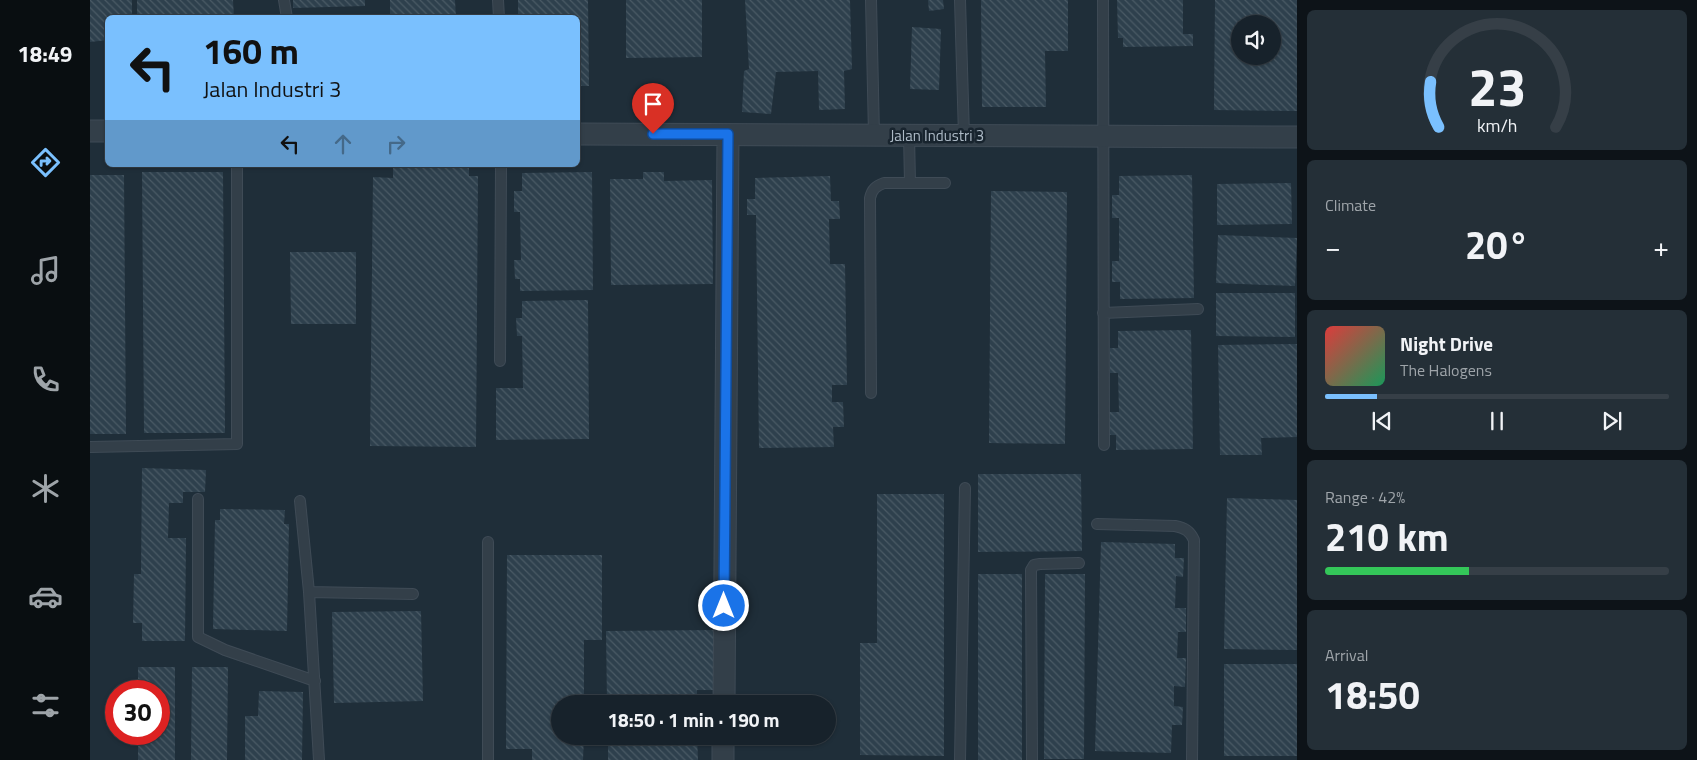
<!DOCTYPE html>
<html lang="en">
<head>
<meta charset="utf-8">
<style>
	:root { --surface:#17222b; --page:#242f37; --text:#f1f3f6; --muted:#9ea4a9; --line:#363f47; --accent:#7ac0fe }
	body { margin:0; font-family:"Titillium Web",sans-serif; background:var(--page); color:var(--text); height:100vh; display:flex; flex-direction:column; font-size:19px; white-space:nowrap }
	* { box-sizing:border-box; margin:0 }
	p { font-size:16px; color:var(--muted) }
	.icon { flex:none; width:28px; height:28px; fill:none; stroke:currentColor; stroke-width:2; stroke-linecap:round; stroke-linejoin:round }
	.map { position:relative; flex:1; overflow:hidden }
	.side { display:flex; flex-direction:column; gap:10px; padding:10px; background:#0d1318; width:400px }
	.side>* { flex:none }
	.banner { position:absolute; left:15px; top:15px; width:475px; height:152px; border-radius:8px; box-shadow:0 1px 4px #0004,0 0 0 1px var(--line); background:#7ac0fe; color:#111; overflow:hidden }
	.controls { position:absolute; left:1141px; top:15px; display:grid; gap:10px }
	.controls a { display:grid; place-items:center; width:50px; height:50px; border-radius:50%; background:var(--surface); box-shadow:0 1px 4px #0004,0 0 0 1px var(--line); font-size:25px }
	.speed { position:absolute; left:15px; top:680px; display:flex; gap:10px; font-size:25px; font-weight:700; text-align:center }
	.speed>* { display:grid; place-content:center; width:65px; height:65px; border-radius:50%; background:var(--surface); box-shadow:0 1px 4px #0004,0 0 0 1px var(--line); line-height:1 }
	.speed .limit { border:8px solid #d22; background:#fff; color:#111 }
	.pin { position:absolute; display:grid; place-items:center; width:42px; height:42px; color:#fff; margin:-51px -21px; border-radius:50% 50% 50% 0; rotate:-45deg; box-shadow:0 0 5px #0007 }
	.pin .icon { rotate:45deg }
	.me { position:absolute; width:55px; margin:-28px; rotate:0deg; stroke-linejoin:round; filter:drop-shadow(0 0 4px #0008) }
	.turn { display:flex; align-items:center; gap:18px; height:105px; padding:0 15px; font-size:22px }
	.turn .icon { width:65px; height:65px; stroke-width:2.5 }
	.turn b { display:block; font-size:35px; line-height:42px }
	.lanes { display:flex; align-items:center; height:48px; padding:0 15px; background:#0003; justify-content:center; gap:25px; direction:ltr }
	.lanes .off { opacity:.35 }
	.big { font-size:38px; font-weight:700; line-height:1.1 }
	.side .widget { flex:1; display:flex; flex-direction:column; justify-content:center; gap:8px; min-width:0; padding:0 18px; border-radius:8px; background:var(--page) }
	.side .dial { align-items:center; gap:0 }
	.dial svg { height:130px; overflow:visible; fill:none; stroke:var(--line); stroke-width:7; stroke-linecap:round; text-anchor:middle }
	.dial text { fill:var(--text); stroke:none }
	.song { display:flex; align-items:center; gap:15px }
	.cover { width:60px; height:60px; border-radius:8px; background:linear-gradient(135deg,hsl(0 70% 55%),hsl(150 70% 35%)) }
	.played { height:5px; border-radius:2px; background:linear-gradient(90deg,var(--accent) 15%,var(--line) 15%) }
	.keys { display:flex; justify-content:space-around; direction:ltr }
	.heat { display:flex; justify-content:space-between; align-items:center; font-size:28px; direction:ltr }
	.charge { height:8px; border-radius:4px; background:linear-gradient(90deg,#34c759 42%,var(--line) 0) }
	.trip { position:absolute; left:461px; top:695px; width:285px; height:50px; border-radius:25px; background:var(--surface); box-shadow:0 1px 4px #0004,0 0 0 1px var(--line); font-weight:700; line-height:50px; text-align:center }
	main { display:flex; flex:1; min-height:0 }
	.tab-bar { display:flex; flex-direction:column; width:90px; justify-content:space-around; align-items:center; background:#090e11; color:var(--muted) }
	.tab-bar .icon { width:35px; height:35px }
	.tab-bar .on { color:var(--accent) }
	.tab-bar b { font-size:22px; color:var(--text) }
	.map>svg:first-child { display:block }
	.building { fill:url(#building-back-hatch); fill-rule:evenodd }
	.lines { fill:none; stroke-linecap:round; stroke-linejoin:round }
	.service-casing { stroke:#3f4b56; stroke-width:12 }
	.minor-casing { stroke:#3f4b56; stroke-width:23 }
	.service { stroke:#333f49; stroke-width:10 }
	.minor { stroke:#333f49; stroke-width:21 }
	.route-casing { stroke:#114b97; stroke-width:12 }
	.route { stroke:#1a73e8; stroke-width:9 }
	.labels { text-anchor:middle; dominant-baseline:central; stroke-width:5; stroke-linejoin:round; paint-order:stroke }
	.street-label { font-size:15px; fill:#adbac6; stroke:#18242e }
</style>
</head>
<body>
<main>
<nav class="tab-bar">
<b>18:49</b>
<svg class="icon on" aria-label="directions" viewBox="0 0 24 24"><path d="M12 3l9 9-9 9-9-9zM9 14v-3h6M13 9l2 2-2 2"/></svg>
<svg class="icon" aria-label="music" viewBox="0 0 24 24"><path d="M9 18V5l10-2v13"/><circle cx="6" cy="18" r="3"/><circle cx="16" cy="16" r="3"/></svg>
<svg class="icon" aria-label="phone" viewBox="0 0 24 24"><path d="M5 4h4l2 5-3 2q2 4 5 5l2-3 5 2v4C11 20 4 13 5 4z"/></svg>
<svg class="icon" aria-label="climate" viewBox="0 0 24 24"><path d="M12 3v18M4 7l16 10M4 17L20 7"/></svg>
<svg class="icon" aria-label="car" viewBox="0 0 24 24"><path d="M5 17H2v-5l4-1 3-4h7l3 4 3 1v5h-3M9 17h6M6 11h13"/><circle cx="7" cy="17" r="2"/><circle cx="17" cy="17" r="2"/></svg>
<svg class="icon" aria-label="filters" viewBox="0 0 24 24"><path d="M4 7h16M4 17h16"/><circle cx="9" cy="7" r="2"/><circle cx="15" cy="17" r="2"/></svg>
</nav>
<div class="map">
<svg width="1207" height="760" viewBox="0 0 1207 760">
	<defs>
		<pattern id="building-back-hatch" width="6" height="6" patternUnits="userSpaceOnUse" patternTransform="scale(1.25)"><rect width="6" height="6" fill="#2e404d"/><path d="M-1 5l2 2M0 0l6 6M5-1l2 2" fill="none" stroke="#4a5a65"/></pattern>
	</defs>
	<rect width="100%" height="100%" fill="#1f2e39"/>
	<path class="building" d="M0,0h42v18h-24v22l-18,2z
		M47,0h96l1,18h-97z
		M203,0h72v6l-72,2z
		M300,0h65l1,18h-66z
		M428,0h70l1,86h-11v-68h-60z
		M536,0h76v57l-76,1z
		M655,0h105l2,69 -8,2 1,38 -26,1 -1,-39 -42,1 -5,42 -29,-2 2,-41 5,-2z
		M838,0h15l1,9 -15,2z
		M891,0h87v51h-23l1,56h-64z
		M1027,0h66v34h10v12l-70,1v-9h-5z
		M1125,0h82v111l-83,-1zM1150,24h32v32h-32z
		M822,27l29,2 -2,61 -29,-1z
		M303,165h76v11h9l-2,271 -106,-1 3,-269 20,1z
		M52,172h81l2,261h-81z
		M502,172l1,118 -73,1v-12h-5l-1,-19h7l-1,-48h-6v-21h8v-18z
		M553,172h21v9l48,-1 1,104 -102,1 -1,-106h33z
		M0,175h34l2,259h-36z
		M1102,175l2,123 -74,1v-17h-8v-21h7v-43h-7v-23h7v-19z
		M740,176l1,25h8l1,18h-11l1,45h15l2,121h-15v17h11l1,25h-11l1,20 -75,1 -3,-233h-9v-16h8v-21z
		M1201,183l1,41 -75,1v-41z
		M901,191l76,1 -2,252 -76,-1z
		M1128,235l79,3 -2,48 -79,-3z
		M200,252h66v72h-65z
		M1126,293h79v44l-79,-1z
		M498,300l1,139 -93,1v-52h27l-1,-52h-5l-1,-18h6v-17z
		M1101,330l2,119 -77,1v-15h-7l-1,-23h11l-1,-39h-8v-25h8v-17z
		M1207,344v93l-36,1 1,17h-42l-2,-110z
		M52,468l64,2 -1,22h-22v11h-14l-1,35h18l-1,103h-43v-18h-9l1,-49h7z
		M888,474h103l1,77 -104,1z
		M787,494h67v262l-84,-1v-112h17z
		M1137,498l70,2v150l-73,-1z
		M130,509l65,1 -1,14h5l-2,107 -74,-2 2,-109h5z
		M1011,542l74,2v14h9l-1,19 -7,-1 -1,32h11v24h-8l-1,26h9l-1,29 -11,-1v20l9,1 -1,18h-10l-1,28 -76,-2z
		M417,555h95v85h-18v64h-24v32h24l-1,24h-51v-11h-26z
		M888,574h44v186h-44z
		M955,574h40l-1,185h-40z
		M331,611l2,90 -89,2 -2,-91z
		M625,630l1,60h-19v14h-90l-1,-73z
		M1134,664h73v92h-73z
		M48,667h37v93h-37v-26h21v-43h-21z
		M102,667h36l-1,93h-36z
		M169,691l44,1 -1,68h-57v-44h13z
		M518,736h89l1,24h-90z"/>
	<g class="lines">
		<g class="service-casing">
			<path id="service" d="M194,0l3,18
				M408,0l1,18
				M781,0l3,135
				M870,0l4,136
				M1013,0l1,445
				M819,135l1,48
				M1013,313l95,-4
				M410,361l1,-196
				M781,393l-1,-195c2,-9 6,-12 14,-15h61
				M0,447l147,-3v-279
				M108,499v138l27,13 90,31
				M210,501l9,91 10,168
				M1007,524l78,2c10,2 15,5 19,14l-2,220
				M398,542v218
				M219,592l104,2
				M870,760l5,-272
				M942,760l-1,-190 3,-5 6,-1 39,-1"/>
		</g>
		<g class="minor-casing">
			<path id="minor" d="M0,131h18
				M488,134l719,3
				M634,704l4,-569
				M633,760v-24"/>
		</g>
		<use href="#service" class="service"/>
		<use href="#minor" class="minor"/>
	</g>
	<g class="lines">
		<g class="route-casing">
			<path id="route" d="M563,134h75l-4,472"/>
		</g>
		<use href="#route" class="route"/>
	</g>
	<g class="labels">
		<g class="street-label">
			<text x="847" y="135">Jalan Industri 3</text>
		</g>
	</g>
</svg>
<div class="controls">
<a><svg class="icon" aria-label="sound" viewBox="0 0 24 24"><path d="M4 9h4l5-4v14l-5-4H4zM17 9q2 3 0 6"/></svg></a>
</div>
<div class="speed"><div class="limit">30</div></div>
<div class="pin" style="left:563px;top:134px;background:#d93025"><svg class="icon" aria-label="arrive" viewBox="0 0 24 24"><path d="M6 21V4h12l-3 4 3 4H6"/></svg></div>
<svg class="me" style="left:634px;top:606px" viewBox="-20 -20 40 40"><circle r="17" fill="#1a73e8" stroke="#fff" stroke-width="3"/><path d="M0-11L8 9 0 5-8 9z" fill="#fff"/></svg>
<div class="trip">18:50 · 1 min · 190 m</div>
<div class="banner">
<div class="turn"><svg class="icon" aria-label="left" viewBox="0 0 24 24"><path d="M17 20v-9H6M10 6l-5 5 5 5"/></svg><div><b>160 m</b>Jalan Industri 3</div></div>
<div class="lanes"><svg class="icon" aria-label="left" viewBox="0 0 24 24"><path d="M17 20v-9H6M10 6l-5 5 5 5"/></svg><svg class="icon off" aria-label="ahead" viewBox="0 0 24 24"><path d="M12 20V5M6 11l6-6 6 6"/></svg><svg class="icon off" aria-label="right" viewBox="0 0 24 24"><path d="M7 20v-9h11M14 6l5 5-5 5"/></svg></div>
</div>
</div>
<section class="side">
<div class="widget dial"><svg viewBox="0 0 100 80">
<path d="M14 69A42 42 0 1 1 86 69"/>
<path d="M14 69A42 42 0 0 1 9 41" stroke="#7ac0fe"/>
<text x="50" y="56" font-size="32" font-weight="700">23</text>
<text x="50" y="72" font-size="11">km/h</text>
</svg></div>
<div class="widget"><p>Climate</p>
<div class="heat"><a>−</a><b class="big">20°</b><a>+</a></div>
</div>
<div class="widget">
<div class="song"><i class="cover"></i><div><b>Night Drive</b><p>The Halogens</p></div></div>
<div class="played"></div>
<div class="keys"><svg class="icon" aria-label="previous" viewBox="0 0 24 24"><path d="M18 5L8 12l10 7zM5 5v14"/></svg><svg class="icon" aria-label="pause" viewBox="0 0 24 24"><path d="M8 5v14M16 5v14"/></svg><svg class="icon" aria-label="next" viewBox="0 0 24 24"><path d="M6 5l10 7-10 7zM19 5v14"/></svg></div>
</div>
<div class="widget"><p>Range · 42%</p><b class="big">210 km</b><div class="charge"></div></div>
<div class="widget"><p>Arrival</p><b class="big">18:50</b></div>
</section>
</main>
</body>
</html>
